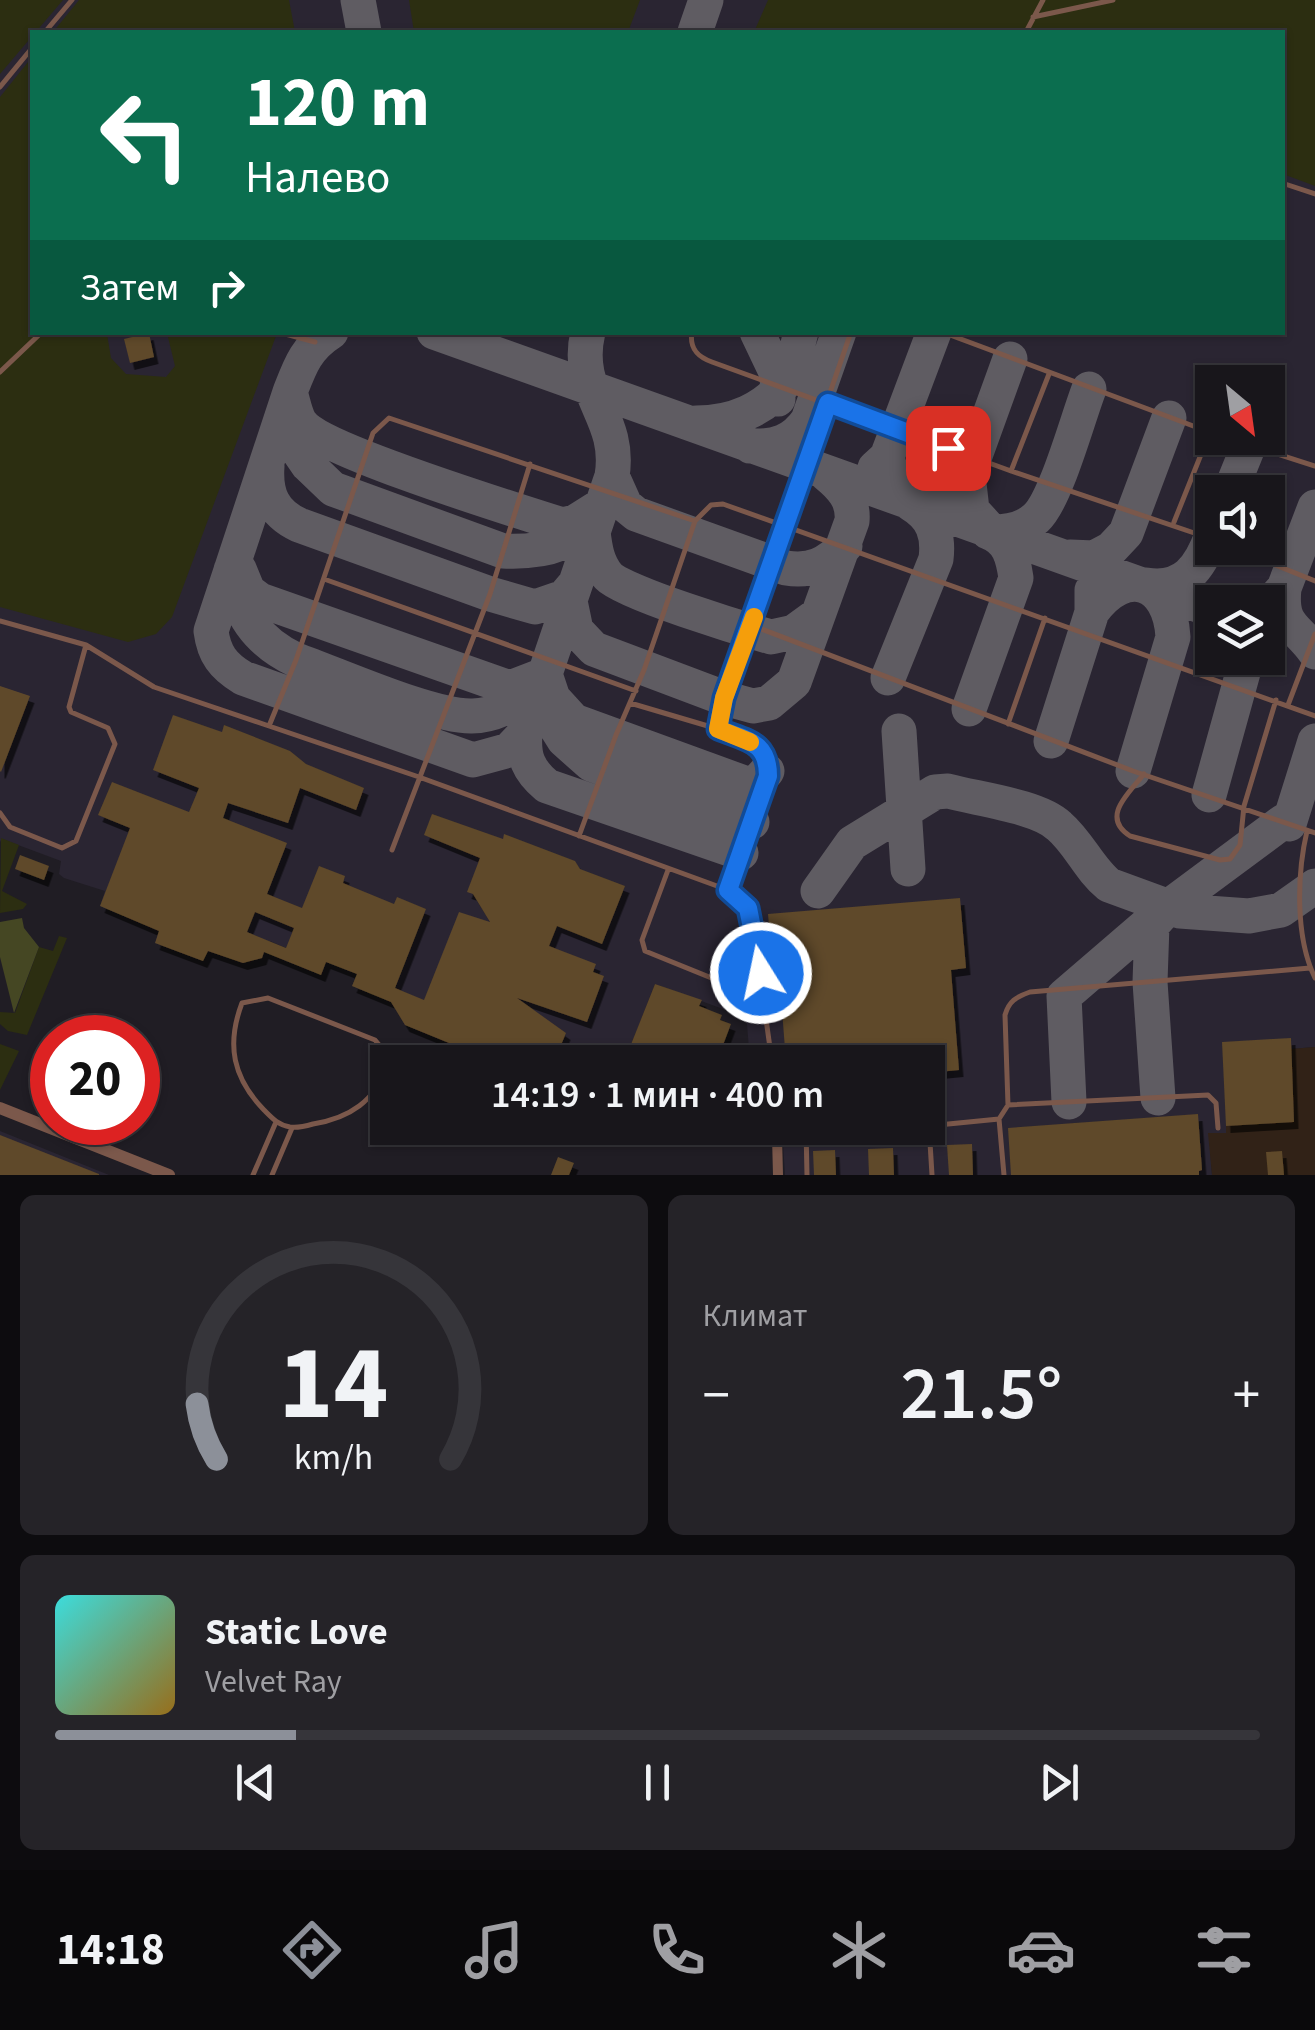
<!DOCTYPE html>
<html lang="ru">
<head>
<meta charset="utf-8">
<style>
	:root { --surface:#18161b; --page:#252328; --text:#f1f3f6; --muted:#9f9fa3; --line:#36353a; --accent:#8c9099 }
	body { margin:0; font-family:"Source Sans 3",sans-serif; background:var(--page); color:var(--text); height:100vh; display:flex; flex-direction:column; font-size:38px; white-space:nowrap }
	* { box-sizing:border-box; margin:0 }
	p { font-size:32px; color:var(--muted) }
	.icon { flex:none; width:55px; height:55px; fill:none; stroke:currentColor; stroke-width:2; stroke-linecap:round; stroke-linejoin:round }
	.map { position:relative; height:1175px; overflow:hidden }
	.panel { display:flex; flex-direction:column; gap:20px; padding:20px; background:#0d0c0f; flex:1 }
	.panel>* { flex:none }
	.guide { position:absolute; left:30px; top:30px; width:1255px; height:305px; border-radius:0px; box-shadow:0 2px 8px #0004,0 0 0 2px var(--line); background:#0b6e4f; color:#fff; overflow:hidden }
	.needle { width:65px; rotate:151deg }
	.fabs { position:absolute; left:1195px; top:365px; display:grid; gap:20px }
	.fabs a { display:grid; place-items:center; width:90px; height:90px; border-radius:0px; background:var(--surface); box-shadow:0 2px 8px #0004,0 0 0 2px var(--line); font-size:50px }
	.speed { position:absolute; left:30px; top:1015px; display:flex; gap:20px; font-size:50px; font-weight:700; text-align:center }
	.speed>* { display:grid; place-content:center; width:130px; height:130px; border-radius:50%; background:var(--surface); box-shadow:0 2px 8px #0004,0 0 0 2px var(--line); line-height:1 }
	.speed .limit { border:15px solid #d22; background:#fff; color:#111 }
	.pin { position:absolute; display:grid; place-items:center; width:85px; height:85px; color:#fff; margin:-42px; border-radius:20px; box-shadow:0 5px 15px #0006 }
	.me { position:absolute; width:110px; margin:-55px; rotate:350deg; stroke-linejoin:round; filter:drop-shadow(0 0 8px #0008) }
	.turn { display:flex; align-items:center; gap:35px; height:210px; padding:0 50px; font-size:45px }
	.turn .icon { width:130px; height:130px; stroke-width:2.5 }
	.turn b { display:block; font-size:70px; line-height:85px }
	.then { display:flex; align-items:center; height:95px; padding:0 50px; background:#0003; gap:20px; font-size:38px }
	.big { font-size:75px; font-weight:600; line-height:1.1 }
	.panel .card { flex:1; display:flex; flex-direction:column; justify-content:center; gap:15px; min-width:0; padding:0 35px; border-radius:15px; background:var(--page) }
	.panel .dial { align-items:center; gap:0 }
	.dial svg { height:260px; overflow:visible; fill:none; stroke:var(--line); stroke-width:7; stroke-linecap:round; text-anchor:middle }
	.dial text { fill:var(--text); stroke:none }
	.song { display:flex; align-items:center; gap:30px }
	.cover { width:120px; height:120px; border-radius:15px; background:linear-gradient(135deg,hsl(180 70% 55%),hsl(40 70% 35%)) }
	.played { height:10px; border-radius:5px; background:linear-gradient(90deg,var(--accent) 20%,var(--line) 20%) }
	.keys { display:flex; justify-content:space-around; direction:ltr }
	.heat { display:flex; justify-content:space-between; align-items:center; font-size:55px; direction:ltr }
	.panel .tiles { flex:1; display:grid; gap:20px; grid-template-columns:1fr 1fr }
	.card:last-child { grid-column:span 2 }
	.trip { position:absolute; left:370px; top:1045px; width:575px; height:100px; border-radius:0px; background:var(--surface); box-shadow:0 2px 8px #0004,0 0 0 2px var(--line); font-weight:600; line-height:100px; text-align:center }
	.tab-bar { display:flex; height:160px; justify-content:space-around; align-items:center; background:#0a090b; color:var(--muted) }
	.tab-bar .icon { width:70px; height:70px }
	.tab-bar .active { color:var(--accent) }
	.tab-bar b { font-size:45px; color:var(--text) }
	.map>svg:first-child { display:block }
	.built { fill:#2a2532; fill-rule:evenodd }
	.industrial { fill:#312217 }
	.green { fill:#2c2e11 }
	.forest { fill:#454723 }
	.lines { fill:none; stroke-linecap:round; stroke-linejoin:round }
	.taxiway { stroke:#5f5c62; stroke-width:35 }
	.building { fill:#5e4829; fill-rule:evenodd; filter:url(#shadow) }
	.service { stroke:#7b584b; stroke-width:5 }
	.minor { stroke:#7b584b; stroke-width:10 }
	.tertiary { stroke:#7b584b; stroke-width:12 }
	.route-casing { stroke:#114b97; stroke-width:25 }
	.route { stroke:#1a73e8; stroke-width:18 }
	.slow { stroke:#f59e0b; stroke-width:18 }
</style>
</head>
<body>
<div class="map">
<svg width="1315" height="1175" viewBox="0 0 1315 1175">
	<defs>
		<filter id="shadow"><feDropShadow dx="4.5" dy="7" stdDeviation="0" flood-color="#0009"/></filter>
	</defs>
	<rect width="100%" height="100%" fill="#201d24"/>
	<path class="built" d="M0,0h1315v1047l-24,2 3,73 -67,4v7h-18l3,42h-427l-3,-47h146v-66h-178l-3,-38 -5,-8 -87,-32 -30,76 -8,-7 -4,9h-45l-12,-4 -2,4h-88l-21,-8 3,-11 -43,-18 -15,-24 -38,-15 5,-12 -30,-12 -6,13 -39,-16 4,-11 -16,-7 -8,17 -19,5 -35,-12 -5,10 -48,-18 4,-12 -59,-25 5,-15 -41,-13 -5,-4 2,-13 -59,-22 -2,3zM32,32h1250v300h-1250zM1212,382h56v56h-56zM1212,492h56v56h-56zM1212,602h56v56h-56z
		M0,1131l109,44h-109z"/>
	<path class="industrial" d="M1315,1047v128h-103l-4,-42h18v-7l68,-4 -3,-73z"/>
	<path class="green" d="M0,0h63l-63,74z
		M79,0h210l6,32h-242z
		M409,0h231l-12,32h-214z
		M768,0h547v186l-32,-12 -1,-142h-528z
		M32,57v275l78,1 -3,1 4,24 15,16 40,3 9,-11 -8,-33 93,-1 16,4 -104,281 -16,17 -28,8 -128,-35v-510z
		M1,838l18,7 -17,46 25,13 -4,5 -23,4z
		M59,936l8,2 -40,97 -19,-4 -8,-7v-12l15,1 24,-66 14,4z
		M0,1044l19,7 -19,39z"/>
	<path class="forest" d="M22,918l2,10 15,19 -25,66 -14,-56v-35z"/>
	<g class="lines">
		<path class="taxiway" d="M358,0l6,32
			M695,32l11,-32
			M331,332c-25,16 -31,34 -41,60l-79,239c3,23 12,35 32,47l230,82 36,-10 16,-17 87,-257c10,-60 -39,-82 -24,-144
			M434,332l778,278
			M757,332l20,42 1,25
			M290,392c3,9 5,22 10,30 19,28 219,89 262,103l13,-3 27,-17c-22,39 -56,48 -99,46l-170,-62 -25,-24 -11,-16 -6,-19z
			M696,423c35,0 71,-13 91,-44 7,-12 10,-33 14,-47
			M750,446c25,1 43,-4 58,-26l31,-88
			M887,457l8,30 19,18c25,-1 40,-9 54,-30l42,-116
			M267,466c-2,28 6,47 32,59l191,69 45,13 29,-10 11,-13
			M875,468l12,-11 47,-125
			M968,475l4,35 20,22c15,0 32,-3 44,-14 20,-18 42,-101 53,-129
			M612,476l13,29 11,9 150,54c26,4 40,-4 59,-22
			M1230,492l19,-47
			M593,532c2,16 4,31 15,44 16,17 135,53 163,61l23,-5 22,-16
			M1070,557l24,1 17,-9 15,-16 43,-115
			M239,569l9,22 12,9 250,88 31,-12
			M231,570c7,43 25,71 65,90 43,15 135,57 176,56 27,0 49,-17 70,-31
			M1146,585c38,6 54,-17 66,-50
			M1284,588c-4,39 12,37 31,64
			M570,601l6,29 18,19 130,49 29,8 16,-3 25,-21 58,-161c2,-21 -10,-34 -26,-47
			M1268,606l16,-18 31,-81
			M1092,612c34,-47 78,-31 81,25l-40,134
			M888,678l48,-119c3,-24 -3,-42 -25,-55
			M969,709l47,-131c-3,-21 -7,-38 -28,-46
			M899,731l9,138
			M525,733c-2,24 3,37 22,53l194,67
			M1051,741l41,-129v-22
			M1209,795l38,-137
			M752,822l-161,-58 -27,-24 -10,-16 -7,-21 -2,-29 8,24 21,23 173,63 11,-3 9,-10
			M1289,824l26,-83
			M818,891l34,-48 83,-51 13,-1c29,8 90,15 111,35 20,17 30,43 50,59l71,26 69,5 32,-6 34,-24
			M1158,1098l-8,-116 2,-57 16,-18 116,-86
			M1069,1102l-5,-106 93,-80"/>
	</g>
	<path class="building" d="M149,333l5,24 -24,6 -6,-24z
		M0,686l30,10 -29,76 -1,-1z
		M173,715l49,17 2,-7 66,26 16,13 58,24 -8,22 -56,-22 -12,35 -60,-20 -5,15 64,25 -20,51 35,14 17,-42 26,10 -2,7 51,21 3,-7 29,12 -31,79 29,12 35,-88 31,10 -17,-28 -6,-2 13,-34 -56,-23 8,-21 71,25 1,-5 71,27 5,8 45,17 -23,58 -45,-18 -8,20 47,18 -3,8 11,4 -17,46 -70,-24 49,35 -12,29h-88l-21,-8 4,-11 -44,-18 -14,-23 -39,-16 5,-12 -31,-12 -5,13 -57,-23 -2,6 -19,5 -35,-12 -5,10 -48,-18 4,-12 -59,-25 30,-78 -32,-13 14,-33 77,30 10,-24 -46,-18zM255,912l39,16 -8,20 -39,-16z
		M20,855l29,11 -5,14 -29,-11z
		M960,898l6,70 -15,2 8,100 -31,3v-11h-142l-6,-78 -6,1 -6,-71z
		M655,984l47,16 -3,6 23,9 -2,5 11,4 -8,21 -8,5 4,7 -3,5h-92z
		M1291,1038l3,84 -68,4 -4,-84z
		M1198,1114l4,56 -3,1v4h-188l-3,-47z
		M0,1135l99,39v1h-99z
		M972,1144l1,31h-24l-2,-30z
		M893,1148l1,27h-25l-1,-26z
		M835,1150l1,25h-22l-1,-24z
		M1282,1151l2,24h-16l-2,-23z
		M558,1157l16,6 -5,12h-18z"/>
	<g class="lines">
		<path class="service" d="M1033,17l80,-17
			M45,32l27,-32
			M1026,32l17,-32
			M0,87l32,-39
			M1282,183l33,11
			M278,332l37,10
			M692,332c-3,17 6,25 20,30l299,109 201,68
			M942,332l270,101
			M0,372l42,-40
			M1227,438l88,28
			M1011,471l38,-97
			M1174,522l36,-90
			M1233,548l82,33
			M324,579l312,112
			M0,621l86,24 68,42 115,39 27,-66 77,-227 16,-15 306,103 16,-16 12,-1 592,212
			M751,625l382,146 182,62
			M630,703l88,26
			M1288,705l27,-71
			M1008,724l37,-106
			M269,726l150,51 309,113 40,-114c-1,-36 -21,-35 -50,-47l6,-31 127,-366
			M1144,774c-15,19 -44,43 -14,62l90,24 10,-1 10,-14 4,-39 32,-106
			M0,813l10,14 52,21 14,-7 39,-97 -7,-16 -37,-16 -2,-5 17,-62
			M1307,831c-10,43 -12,106 8,147
			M579,836l37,-101 28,-65 51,-149
			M392,850l98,-256 40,-130
			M668,870l-26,70 3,11 121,49
			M728,890l14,10 10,19 20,143
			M721,1051l5,2
			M388,1065c-13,36 -38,53 -75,59 -7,2 -16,4 -23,3 -12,-2 -18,-9 -26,-17 -31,-32 -38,-65 -22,-107l26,-5 107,42 15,18 -2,4
			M1008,1105l200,-10 8,8 2,25
			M928,1126l71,-7
			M929,1126l3,49
			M806,1128l1,47
			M826,1128l13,4 72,-4
			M253,1175l23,-53
			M272,1175l20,-47
			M1004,1175l-5,-56 9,-14 -3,-90c4,-14 11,-18 25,-23l280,-24"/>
		<path class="minor" d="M777,1136l1,39"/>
		<path class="tertiary" d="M0,1108l169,67"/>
	</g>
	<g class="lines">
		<g class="route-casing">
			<path id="route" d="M761,973l-13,-65 -20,-18 40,-114c0,-35 -21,-35 -50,-47l6,-31 104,-295 120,45"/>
		</g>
		<use href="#route" class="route"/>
		<path class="slow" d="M750,742l-32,-13 6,-31 30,-81"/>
	</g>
</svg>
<div class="fabs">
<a><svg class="needle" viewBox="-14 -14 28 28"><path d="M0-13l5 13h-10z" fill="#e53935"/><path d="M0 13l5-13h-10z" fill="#9f9fa3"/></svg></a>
<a><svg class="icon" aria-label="sound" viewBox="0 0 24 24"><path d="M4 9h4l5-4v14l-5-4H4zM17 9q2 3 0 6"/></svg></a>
<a><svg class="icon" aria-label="layers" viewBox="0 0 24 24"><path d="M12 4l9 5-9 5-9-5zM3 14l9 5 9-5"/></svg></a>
</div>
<div class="speed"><div class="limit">20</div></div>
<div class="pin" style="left:948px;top:448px;background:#d93025"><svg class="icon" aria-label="arrive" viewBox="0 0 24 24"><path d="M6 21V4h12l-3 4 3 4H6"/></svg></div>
<svg class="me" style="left:761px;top:973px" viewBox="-20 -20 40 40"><circle r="17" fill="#1a73e8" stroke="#fff" stroke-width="3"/><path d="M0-11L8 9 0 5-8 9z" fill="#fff"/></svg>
<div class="trip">14:19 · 1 мин · 400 m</div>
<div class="guide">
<div class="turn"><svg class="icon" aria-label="left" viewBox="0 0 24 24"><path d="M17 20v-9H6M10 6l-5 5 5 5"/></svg><div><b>120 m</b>Налево</div></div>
<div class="then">Затем<svg class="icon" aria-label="right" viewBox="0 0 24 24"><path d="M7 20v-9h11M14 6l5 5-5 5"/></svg></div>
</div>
</div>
<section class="panel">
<div class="tiles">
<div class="card dial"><svg viewBox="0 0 100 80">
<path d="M14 69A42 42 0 1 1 86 69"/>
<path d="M14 69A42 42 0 0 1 8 52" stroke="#8c9099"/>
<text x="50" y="56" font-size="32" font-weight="700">14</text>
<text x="50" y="72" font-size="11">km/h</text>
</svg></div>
<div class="card"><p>Климат</p>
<div class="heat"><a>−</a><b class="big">21.5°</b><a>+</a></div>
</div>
<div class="card">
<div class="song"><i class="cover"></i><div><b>Static Love</b><p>Velvet Ray</p></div></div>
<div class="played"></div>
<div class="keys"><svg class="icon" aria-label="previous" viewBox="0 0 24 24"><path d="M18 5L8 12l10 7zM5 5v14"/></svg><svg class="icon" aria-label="pause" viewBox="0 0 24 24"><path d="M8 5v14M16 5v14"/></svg><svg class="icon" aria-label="next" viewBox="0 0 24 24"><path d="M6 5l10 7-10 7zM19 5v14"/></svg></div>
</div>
</div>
</section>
<nav class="tab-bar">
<b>14:18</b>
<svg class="icon active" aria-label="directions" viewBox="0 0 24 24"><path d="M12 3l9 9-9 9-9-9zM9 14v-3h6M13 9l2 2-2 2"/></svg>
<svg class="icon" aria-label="music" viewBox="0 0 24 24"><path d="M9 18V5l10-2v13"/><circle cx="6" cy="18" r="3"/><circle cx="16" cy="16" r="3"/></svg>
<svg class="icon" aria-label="phone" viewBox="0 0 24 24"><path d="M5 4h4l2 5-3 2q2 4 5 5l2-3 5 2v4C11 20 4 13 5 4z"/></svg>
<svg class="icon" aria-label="climate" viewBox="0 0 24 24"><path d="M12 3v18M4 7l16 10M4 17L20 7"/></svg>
<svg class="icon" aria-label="car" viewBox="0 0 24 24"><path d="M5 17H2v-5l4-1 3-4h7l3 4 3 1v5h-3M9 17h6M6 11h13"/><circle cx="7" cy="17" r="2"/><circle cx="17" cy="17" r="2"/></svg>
<svg class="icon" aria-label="filters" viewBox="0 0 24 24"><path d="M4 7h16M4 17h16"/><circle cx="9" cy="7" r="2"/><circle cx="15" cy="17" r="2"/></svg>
</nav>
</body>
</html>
